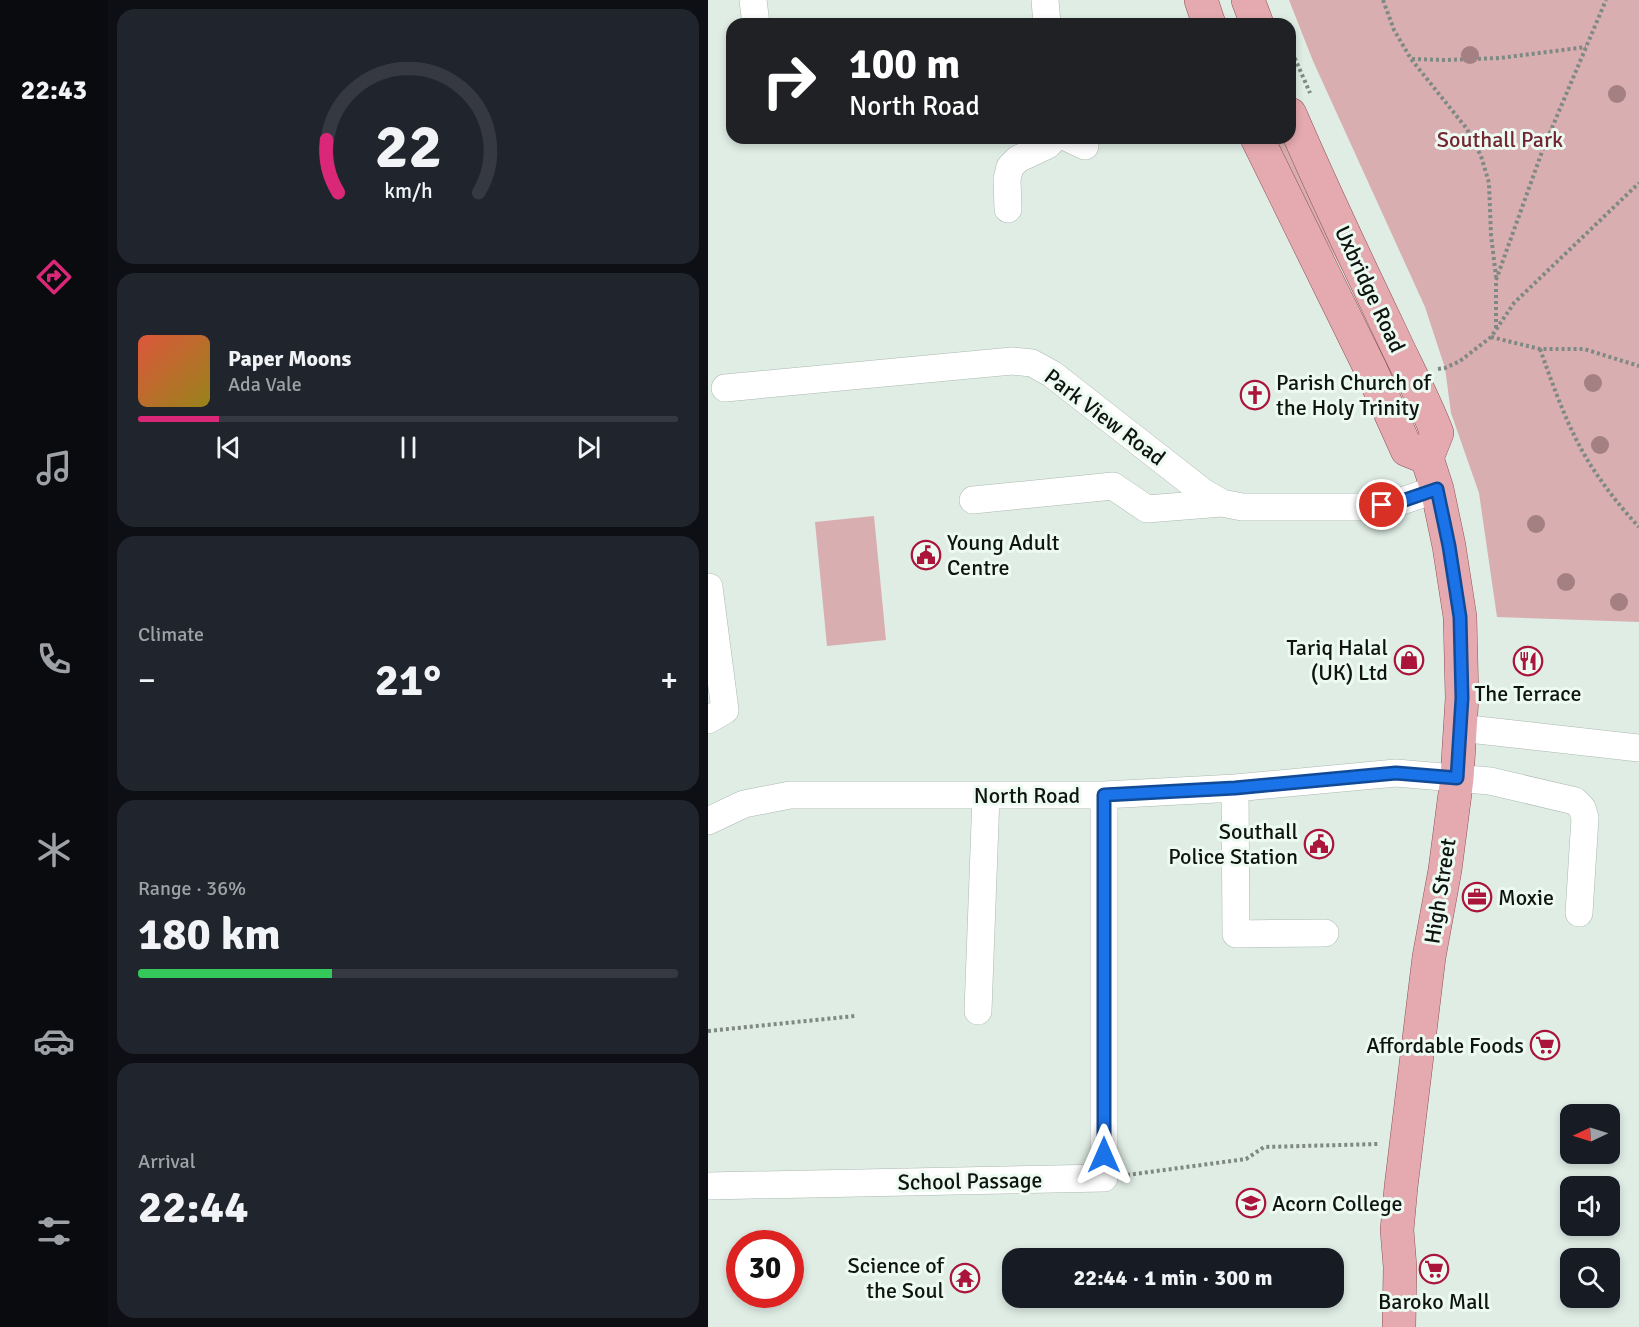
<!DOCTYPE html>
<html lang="en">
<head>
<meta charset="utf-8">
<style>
	:root { --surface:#171b24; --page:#20242c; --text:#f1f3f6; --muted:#9ea1a6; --line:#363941; --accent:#db2777 }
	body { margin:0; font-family:Signika,sans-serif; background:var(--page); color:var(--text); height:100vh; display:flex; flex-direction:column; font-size:22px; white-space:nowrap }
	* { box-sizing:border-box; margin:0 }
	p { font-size:20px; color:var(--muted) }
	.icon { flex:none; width:33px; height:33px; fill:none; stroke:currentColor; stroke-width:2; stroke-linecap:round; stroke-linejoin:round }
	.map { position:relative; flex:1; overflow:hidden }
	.details { display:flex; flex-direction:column; gap:9px; padding:9px; background:#0d0f14; width:600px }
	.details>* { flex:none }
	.banner { position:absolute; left:18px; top:18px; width:570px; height:126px; border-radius:18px; box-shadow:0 3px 9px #0003; background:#202124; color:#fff; overflow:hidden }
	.needle { width:39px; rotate:266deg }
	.tools { position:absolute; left:852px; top:1104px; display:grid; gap:12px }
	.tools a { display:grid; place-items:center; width:60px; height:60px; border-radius:12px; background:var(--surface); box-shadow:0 3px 9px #0003; font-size:30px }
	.speed { position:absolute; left:18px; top:1230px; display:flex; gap:12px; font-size:30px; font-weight:700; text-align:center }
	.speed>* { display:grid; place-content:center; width:78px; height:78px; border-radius:50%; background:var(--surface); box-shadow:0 3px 9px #0003; line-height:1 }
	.speed .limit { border:9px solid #d22; background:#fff; color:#111 }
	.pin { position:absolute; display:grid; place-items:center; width:51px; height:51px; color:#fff; margin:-26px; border:3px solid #fff; border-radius:50%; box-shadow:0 2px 6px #0007 }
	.me { position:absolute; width:66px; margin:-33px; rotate:0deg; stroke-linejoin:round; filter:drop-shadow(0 0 4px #0008) }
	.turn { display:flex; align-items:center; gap:21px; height:126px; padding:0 24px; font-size:27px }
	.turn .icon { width:78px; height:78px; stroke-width:2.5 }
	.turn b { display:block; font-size:42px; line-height:51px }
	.big { font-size:45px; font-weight:700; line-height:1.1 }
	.details .tile { flex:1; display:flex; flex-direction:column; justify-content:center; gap:9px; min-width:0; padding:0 21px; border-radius:18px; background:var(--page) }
	.details .dial { align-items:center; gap:0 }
	.dial svg { height:156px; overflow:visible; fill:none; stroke:var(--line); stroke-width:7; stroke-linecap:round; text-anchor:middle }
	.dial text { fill:var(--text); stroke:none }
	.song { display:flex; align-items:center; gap:18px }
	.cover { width:72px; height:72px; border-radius:9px; background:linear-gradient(135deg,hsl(10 70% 55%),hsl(50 70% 35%)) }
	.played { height:6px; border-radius:3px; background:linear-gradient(90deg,var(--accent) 15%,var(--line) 15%) }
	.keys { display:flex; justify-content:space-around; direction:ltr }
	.heat { display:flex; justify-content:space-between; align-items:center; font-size:33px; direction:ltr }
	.charge { height:9px; border-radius:4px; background:linear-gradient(90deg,#34c759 36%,var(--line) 0) }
	.trip { position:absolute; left:294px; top:1248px; width:342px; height:60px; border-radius:18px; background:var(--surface); box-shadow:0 3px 9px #0003; font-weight:700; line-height:60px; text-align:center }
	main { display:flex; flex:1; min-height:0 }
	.tabs { display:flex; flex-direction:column; width:108px; justify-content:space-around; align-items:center; background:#090b0e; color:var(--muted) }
	.tabs .icon { width:42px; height:42px }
	.tabs .on { color:var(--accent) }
	.tabs b { font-size:27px; color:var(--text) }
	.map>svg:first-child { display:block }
	.green { fill:#d8aeb0 }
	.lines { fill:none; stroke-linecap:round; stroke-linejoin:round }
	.minor-casing { stroke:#abb9b1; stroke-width:28 }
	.major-casing { stroke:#8e5055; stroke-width:34 }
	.path { stroke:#7f8983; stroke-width:4; stroke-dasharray:3 3; stroke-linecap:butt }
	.minor { stroke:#fff; stroke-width:27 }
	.major { stroke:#e5aaaf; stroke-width:33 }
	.tree { fill:#a48082 }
	.route-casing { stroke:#114b97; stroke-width:15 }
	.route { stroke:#1a73e8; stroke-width:10 }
	.labels { text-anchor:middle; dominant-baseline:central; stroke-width:6; stroke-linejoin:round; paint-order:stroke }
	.park-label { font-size:22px; fill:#732631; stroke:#ecfaf2 }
	.street-label { font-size:22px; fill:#0f1411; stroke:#ecfaf2 }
	.poi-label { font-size:22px; fill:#0f1411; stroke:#ecfaf2; text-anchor:start }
</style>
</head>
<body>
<main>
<nav class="tabs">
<b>22:43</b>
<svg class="icon on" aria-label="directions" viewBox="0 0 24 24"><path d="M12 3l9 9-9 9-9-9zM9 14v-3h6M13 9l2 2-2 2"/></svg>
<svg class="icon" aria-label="music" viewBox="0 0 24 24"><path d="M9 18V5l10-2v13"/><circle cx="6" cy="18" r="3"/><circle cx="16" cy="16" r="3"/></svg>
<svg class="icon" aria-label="phone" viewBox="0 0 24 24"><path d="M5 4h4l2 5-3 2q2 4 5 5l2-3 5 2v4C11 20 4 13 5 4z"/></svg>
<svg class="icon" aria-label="climate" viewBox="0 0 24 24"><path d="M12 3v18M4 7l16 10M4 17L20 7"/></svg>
<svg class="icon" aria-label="car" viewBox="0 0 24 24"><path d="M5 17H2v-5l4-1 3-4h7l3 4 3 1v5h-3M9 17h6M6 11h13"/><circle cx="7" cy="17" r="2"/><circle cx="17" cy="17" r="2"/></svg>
<svg class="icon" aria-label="filters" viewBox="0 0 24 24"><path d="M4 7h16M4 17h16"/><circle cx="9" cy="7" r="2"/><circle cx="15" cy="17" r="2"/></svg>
</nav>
<section class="details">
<div class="tile dial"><svg viewBox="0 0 100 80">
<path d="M14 69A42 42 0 1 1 86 69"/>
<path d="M14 69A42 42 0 0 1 8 42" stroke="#db2777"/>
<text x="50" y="56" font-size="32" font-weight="700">22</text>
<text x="50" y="72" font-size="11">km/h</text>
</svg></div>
<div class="tile">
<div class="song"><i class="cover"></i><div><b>Paper Moons</b><p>Ada Vale</p></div></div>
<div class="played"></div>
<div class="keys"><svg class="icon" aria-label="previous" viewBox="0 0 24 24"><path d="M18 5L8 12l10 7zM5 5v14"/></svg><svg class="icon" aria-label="pause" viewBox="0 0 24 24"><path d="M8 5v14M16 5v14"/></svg><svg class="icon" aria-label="next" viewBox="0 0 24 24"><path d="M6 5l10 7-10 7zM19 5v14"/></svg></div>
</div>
<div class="tile"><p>Climate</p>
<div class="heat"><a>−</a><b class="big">21°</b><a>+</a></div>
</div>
<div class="tile"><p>Range · 36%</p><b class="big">180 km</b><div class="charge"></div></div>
<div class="tile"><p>Arrival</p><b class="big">22:44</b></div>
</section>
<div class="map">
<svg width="931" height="1327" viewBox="0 0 931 1327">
	<rect width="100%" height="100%" fill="#dfede5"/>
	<path class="green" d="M581,0h350v622l-142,-5 -18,-124 -28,-80 -6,-45 -20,-61 -112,-246z
		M566,138h15l63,150 -56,-103z
		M166,516l12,124 -59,6 -12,-124z"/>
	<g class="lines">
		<g class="minor-casing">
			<path id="minor" d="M45,0l3,24
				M337,0l2,24
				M360,138l17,8
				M300,209l-1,-30 3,-12 8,-8 30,-14 6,-7
				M17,388l287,-27 20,2 20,11 151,118 19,11 20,4h126l28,-4 41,-14
				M265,500l140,-14 34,23 75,-6
				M0,720l17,-10 -16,-123
				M752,728l179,20
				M527,788l1,146 89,-1
				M0,821l36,-17 46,-9h314l131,-7 161,-15 94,8 85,20 7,7 3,10 -6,95
				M270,1011l8,-215
				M0,1186l396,-8v-383"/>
		</g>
		<g class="major-casing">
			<path id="major" d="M493,0l8,24
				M540,0l9,24
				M582,114c31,72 65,144 99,215 16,35 34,68 48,104l-10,25
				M549,138l113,230 37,82 20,8
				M691,1327l1,-60 -3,-37 4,-43 28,-230 16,-87 12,-92 5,-80 -2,-81 -11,-71 -12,-57 -10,-31"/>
		</g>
		<path class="path" d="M675,0l11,30 17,29 56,70 14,27 8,27 2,52 5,42
			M582,47l20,46
			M704,59l33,1 55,-2 86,-11
			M788,328v-48l47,-131 63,-149
			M783,337l49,12h44l55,17
			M832,349c14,39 28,80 50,115 14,22 31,44 49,63
			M730,369l7,-1 15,-7 31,-24 23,-34 125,-120
			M0,1031l147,-15
			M419,1175l119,-16 18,-12 115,-3"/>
		<use href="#minor" class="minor"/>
		<use href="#major" class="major"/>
	</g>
	<g class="tree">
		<circle cx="762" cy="55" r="9"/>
		<circle cx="909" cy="94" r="9"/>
		<circle cx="885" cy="383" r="9"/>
		<circle cx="892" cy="445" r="9"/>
		<circle cx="828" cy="524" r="9"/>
		<circle cx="858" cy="582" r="9"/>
		<circle cx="911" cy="602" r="9"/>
	</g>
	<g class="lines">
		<g class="route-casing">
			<path id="route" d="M396,1155v-360l131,-7 161,-15 61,5 5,-80 -2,-81 -11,-71 -12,-57 -41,14 -14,2"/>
		</g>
		<use href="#route" class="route"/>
	</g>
	<defs>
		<g id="church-ring" transform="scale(1.5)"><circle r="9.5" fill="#ecfaf2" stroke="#ab153b" stroke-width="1.5"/><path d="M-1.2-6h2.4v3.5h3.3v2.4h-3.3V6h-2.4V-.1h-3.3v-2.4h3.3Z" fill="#ab153b"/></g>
		<g id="civic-ring" transform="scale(1.5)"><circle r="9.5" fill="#ecfaf2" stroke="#ab153b" stroke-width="1.5"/><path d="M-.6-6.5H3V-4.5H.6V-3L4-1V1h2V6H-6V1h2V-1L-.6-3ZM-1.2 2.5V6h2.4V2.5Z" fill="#ab153b"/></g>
		<g id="shop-ring" transform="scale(1.5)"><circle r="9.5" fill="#ecfaf2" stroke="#ab153b" stroke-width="1.5"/><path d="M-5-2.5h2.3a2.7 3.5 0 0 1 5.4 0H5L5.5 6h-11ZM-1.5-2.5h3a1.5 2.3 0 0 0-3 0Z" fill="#ab153b"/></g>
		<g id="restaurant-ring" transform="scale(1.5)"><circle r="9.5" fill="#ecfaf2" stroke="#ab153b" stroke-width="1.5"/><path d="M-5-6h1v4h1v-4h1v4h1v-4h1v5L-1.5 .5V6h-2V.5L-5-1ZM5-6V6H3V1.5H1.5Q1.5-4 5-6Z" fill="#ab153b"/></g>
		<g id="office-ring" transform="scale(1.5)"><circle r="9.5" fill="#ecfaf2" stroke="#ab153b" stroke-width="1.5"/><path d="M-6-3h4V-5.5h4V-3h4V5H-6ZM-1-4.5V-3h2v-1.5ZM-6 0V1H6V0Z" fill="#ab153b"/></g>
		<g id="supermarket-ring" transform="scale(1.5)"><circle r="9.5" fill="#ecfaf2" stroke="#ab153b" stroke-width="1.5"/><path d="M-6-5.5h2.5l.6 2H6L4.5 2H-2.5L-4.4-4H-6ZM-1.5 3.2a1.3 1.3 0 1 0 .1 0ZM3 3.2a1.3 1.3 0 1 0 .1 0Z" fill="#ab153b"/></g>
		<g id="university-ring" transform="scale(1.5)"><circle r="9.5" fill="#ecfaf2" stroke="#ab153b" stroke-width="1.5"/><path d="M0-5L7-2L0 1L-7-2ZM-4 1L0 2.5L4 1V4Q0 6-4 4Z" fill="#ab153b"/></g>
		<g id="temple-ring" transform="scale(1.5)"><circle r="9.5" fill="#ecfaf2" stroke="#ab153b" stroke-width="1.5"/><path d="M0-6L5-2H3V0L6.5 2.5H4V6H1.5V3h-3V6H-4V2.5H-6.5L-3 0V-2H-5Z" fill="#ab153b"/></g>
	</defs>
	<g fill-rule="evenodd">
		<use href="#church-ring" x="547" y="395"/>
		<use href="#civic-ring" x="218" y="555"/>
		<use href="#shop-ring" x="701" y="660"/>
		<use href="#restaurant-ring" x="820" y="661"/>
		<use href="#civic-ring" x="611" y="844"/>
		<use href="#office-ring" x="769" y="897"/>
		<use href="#supermarket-ring" x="837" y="1045"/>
		<use href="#university-ring" x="543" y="1203"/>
		<use href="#supermarket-ring" x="726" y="1269"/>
		<use href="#temple-ring" x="257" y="1278"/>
	</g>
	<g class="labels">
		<g class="park-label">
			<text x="792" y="139">Southall Park</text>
		</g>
		<g class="street-label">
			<text transform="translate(662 289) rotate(65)">Uxbridge Road</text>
			<text transform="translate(397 417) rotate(37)">Park View Road</text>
			<text x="319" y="795">North Road</text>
			<text transform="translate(732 891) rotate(-81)">High Street</text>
			<text transform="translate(262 1181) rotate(-1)">School Passage</text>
		</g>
		<g class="poi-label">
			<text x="568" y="382">Parish Church of<tspan x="568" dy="25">the Holy Trinity</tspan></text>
			<text x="239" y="542">Young Adult<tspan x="239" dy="25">Centre</tspan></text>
			<text x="680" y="647" text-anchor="end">Tariq Halal<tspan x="680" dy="25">(UK) Ltd</tspan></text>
			<text x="820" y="693" text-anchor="middle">The Terrace</text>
			<text x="590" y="831" text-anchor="end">Southall<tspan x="590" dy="25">Police Station</tspan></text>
			<text x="790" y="897">Moxie</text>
			<text x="816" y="1045" text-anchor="end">Affordable Foods</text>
			<text x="564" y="1203">Acorn College</text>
			<text x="236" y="1265" text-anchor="end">Science of<tspan x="236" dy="25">the Soul</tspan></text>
			<text x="726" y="1301" text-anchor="middle">Baroko Mall</text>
		</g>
	</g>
</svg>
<div class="tools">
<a><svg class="needle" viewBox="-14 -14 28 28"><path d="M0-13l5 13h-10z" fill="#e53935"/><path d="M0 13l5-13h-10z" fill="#9ea1a6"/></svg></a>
<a><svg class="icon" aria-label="sound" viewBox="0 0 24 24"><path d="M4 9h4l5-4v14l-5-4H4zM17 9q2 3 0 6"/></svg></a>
<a><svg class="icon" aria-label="search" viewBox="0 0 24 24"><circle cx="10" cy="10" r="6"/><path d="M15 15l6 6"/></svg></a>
</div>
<div class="speed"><div class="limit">30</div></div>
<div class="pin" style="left:674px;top:505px;background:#d93025"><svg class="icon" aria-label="arrive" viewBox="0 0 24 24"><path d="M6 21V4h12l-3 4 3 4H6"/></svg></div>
<svg class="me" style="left:396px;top:1155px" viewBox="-20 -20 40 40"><path d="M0-17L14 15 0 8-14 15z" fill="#1a73e8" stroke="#fff" stroke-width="4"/></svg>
<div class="trip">22:44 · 1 min · 300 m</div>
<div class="banner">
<div class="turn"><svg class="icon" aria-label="right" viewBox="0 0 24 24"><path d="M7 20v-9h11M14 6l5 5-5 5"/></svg><div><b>100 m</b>North Road</div></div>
</div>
</div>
</main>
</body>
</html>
